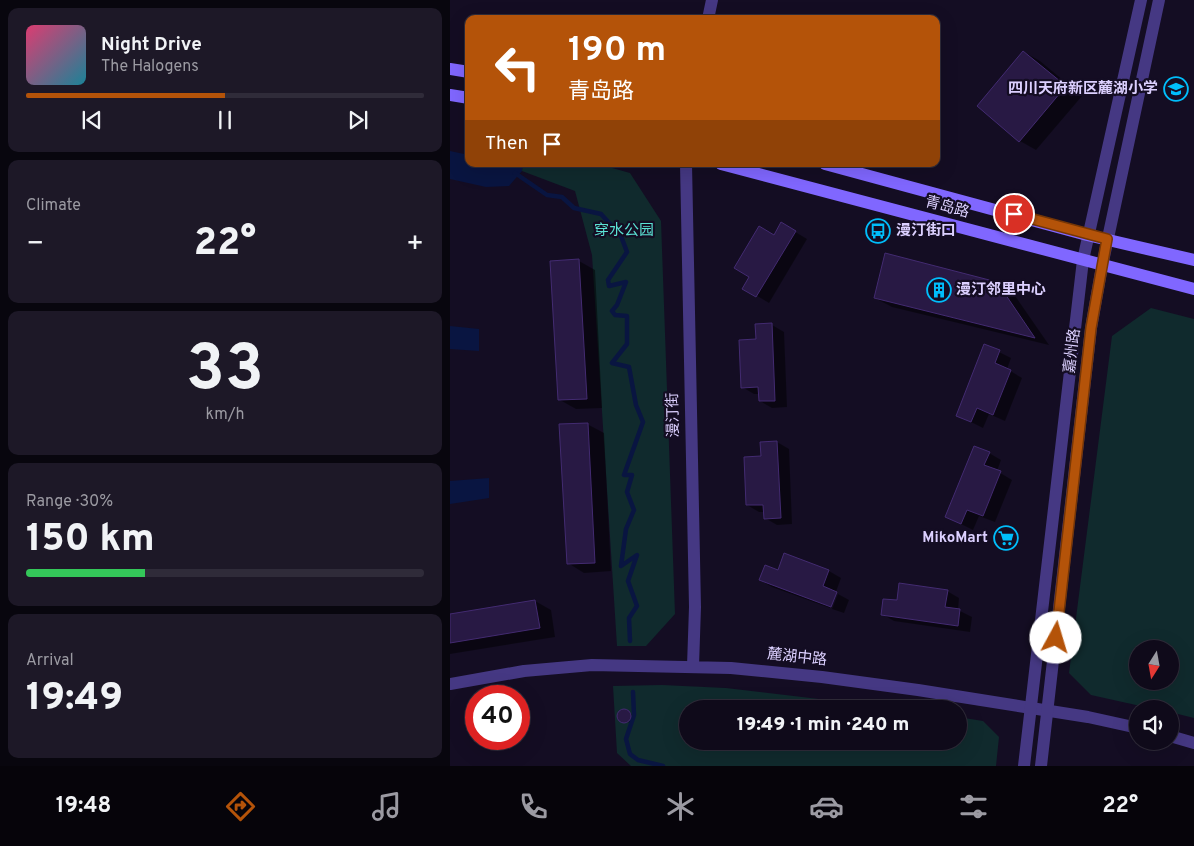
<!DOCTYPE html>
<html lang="en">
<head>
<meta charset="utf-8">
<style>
	:root { --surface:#0f0a1a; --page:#1d1827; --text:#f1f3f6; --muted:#9b9aa2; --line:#2f2b39; --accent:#b45309 }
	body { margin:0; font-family:Overpass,"Noto Sans SC",sans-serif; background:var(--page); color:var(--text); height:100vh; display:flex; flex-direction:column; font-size:19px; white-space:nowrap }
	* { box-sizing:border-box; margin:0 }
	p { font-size:16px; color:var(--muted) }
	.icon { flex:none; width:28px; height:28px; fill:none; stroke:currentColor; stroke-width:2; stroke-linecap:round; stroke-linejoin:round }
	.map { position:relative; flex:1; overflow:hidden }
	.drawer { display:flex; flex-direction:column; gap:8px; padding:8px; background:#08060e; width:450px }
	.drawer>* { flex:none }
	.hud { position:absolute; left:15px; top:15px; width:475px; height:152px; border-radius:10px; box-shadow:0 5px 20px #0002,0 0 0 1px var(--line); background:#b45309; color:#fff; overflow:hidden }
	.needle { width:32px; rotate:191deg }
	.tools { position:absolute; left:679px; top:640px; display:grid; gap:10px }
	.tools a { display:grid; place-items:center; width:50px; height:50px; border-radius:50%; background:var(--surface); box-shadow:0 5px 20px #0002,0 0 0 1px var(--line); font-size:25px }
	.speed { position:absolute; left:15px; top:685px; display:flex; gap:10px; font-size:25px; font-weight:700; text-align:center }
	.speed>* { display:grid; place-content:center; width:65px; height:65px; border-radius:50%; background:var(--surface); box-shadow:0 5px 20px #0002,0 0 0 1px var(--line); line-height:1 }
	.speed .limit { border:8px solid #d22; background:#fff; color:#111 }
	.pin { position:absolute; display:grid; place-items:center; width:42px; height:42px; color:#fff; margin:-21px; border:2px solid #fff; border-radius:50%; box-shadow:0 1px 5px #0007 }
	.me { position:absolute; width:55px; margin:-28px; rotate:6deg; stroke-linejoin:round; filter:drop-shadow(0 0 4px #0008) }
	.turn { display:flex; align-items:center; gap:18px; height:105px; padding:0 20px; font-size:22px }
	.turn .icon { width:65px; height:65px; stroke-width:2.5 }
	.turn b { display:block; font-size:35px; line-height:42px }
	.then { display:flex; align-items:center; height:48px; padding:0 20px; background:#0003; gap:10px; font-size:19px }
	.big { font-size:38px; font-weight:800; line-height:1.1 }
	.drawer .widget { flex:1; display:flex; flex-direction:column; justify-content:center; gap:8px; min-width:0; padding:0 18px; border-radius:10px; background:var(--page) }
	.drawer .dial { align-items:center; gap:0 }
	.dial b { font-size:65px; line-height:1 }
	.song { display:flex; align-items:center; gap:15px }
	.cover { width:60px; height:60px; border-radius:8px; background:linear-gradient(135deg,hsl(340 70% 55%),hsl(190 70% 35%)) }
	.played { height:5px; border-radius:2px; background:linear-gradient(90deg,var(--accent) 50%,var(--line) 50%) }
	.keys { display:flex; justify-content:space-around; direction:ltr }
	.heat { display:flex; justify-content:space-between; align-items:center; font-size:28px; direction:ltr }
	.charge { height:8px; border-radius:4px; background:linear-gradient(90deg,#34c759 30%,var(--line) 0) }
	.trip { position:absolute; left:229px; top:700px; width:288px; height:50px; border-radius:25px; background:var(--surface); box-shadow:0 5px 20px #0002,0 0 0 1px var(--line); font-weight:800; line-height:50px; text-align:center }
	.tab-bar { display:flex; height:80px; justify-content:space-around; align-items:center; background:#06040a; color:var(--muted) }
	.tab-bar .icon { width:35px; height:35px }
	.tab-bar .selected { color:var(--accent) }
	.tab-bar b { font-size:22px; color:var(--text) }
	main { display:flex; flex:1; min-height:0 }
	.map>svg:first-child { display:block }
	.green { fill:#102a2d; fill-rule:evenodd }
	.water { fill:#091541 }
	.shadow { fill:#0007 }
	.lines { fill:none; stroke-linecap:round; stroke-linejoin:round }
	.stream { stroke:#091541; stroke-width:4.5 }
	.building { fill:#281944; stroke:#432b71 }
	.minor { stroke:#453883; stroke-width:12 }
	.tertiary { stroke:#453883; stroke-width:12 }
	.secondary { stroke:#8067ff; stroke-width:12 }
	.route-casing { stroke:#753606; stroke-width:12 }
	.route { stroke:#b45309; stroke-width:9 }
	.labels { text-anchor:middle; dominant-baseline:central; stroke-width:4.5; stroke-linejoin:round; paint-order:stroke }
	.poi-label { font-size:15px; font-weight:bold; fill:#dcd0ff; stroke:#140d23; text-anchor:end }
	.street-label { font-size:15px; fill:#dcd0ff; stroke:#140d23 }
	.park-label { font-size:15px; fill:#5ae1d3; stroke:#140d23 }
</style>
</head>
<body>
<main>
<section class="drawer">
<div class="widget">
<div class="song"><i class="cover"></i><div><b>Night Drive</b><p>The Halogens</p></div></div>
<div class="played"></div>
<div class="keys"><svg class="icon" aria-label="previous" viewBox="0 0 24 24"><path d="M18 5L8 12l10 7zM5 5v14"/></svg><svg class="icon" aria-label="pause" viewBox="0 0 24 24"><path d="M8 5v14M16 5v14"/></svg><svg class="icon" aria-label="next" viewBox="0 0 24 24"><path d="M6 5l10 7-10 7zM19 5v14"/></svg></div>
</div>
<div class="widget"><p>Climate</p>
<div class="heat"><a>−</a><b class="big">22°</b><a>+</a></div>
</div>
<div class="widget dial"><b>33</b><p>km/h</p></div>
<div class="widget"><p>Range · 30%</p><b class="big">150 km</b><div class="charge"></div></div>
<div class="widget"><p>Arrival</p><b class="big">19:49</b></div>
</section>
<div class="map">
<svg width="744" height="766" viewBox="0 0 744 766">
	<rect width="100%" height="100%" fill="#140d23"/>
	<path class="green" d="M73,164h75l32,9 31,48 14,393 -29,32h-29l-25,-391 -17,-64 -53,-20z
		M701,308l43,11v399l-24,-6v-3h-16l-63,-14 -22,-22 43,-337zM688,649h32v32h-32z
		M212,685l64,3 177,21h-215v32h270v-24l25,4 16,16 -3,29h-365l-14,-13 -4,-67z"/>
	<path class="water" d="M0,151l19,4v9l53,2v5l-13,15 -23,1 -36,-8z
		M0,326l29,3v22l-29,-2z
		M39,478v20l-39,6v-23z"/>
	<path class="shadow" d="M574,52l16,9 42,35 -46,54 -16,-9 -42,-35z
		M332,224l25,15 -38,64 -25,-15z
		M129,261l16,9 7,138 -26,1 -16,-9z
		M546,284l17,9 36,52 -157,-38 -17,-9z
		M322,325l12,7 3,75 -15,1 -12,-7v-7h-6l-12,-7 15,-47z
		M549,352l12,6 -4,11 15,9 -17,43 -16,-7 -6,14 -26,-13z
		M137,424l17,9 7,138 -27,2 -16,-10z
		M327,442l12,7 3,75 -15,1 -12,-7v-6h-6l-12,-7 15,-47z
		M539,453l12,7 -4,11 15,9 -17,42 -16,-6 -6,14 -26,-13z
		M335,555l44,16 12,7 -11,30 -58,-21 -12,-7 18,-9z
		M497,591l12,7 -1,12 14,7 -2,15 -76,-11 -12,-7 16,-12z
		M388,594l11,6 -5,13 -12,-4z
		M85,601l16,9 4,27 -105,17v-38z
		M174,710l9,5 -2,8 -8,-2 -5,-6z"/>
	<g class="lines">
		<path class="stream" d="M65,173l32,22 15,2 12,11 27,6 20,22 6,16 -19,28 1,6 17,-4 -9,23 -5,6 3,4 12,1v28l-15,19 17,4 7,38 7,17 -19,53h8l-5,17 7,18 -8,19 -5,37 16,-11 -9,26 9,25 -8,12 1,23
			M183,692l1,23 -8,24 4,15 8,6 25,6"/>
	</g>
	<path class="building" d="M573,51l43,35 -47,56 -42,-36z
		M331,222l15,9 -40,66 -14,-8 7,-12 -15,-9 25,-42 15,9z
		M435,253l112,29 38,56 -161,-40z
		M129,259l8,140 -29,1 -8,-139z
		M322,323l3,78h-16l-1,-14 -17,1 -2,-48 17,-1 -1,-15z
		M534,344l16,6 -5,13 16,7 -18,45 -16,-7 -6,14 -15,-6z
		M138,423l7,140 -28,1 -8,-140z
		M327,441l4,77 -17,1 -1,-14h-17l-2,-48 17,-1 -1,-14z
		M524,446l16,6 -6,13 17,6 -18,45 -16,-6 -6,14 -16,-7z
		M334,553l45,17 -6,16 14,6 -6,15 -72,-27 6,-15 13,5z
		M449,583l49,7 -3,17 15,2 -2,17 -77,-11 2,-16 14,1z
		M85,600l5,28 -90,15v-29z
		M167 716a7 7 0 1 1 14 0a7 7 0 1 1-14 0Z"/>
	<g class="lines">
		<path class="minor" d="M258,19l4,-19
			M236,164l9,443 -2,59
			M0,684l74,-13 68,-6 139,3 91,9 96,13 170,27 50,11
			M720,736l24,7"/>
		<path class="tertiary" d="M574,766l59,-506 58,-260
			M591,766l50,-438 11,-62 57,-266"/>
		<path class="secondary" d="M0,69l19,3
			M0,95l19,3
			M271,164l473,125
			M375,164l262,71 107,25"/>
	</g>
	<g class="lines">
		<g class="route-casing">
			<path id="route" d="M564,214l93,25 -16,89 -35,310"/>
		</g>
		<use href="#route" class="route"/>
	</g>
	<defs>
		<g id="school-ring" transform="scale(1.25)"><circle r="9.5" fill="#140d23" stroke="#00befb" stroke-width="1.5"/><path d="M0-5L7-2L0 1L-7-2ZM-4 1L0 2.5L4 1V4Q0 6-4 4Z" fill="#00befb"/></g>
		<g id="bus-ring" transform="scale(1.25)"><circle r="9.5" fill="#140d23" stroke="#00befb" stroke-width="1.5"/><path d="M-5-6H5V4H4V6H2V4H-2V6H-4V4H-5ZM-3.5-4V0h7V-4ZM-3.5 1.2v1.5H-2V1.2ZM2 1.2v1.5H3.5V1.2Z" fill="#00befb"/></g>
		<g id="building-ring" transform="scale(1.25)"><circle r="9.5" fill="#140d23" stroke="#00befb" stroke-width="1.5"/><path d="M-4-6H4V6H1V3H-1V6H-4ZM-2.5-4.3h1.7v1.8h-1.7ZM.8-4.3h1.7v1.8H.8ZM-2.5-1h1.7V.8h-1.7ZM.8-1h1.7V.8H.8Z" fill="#00befb"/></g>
		<g id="supermarket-ring" transform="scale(1.25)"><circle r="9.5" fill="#140d23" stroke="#00befb" stroke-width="1.5"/><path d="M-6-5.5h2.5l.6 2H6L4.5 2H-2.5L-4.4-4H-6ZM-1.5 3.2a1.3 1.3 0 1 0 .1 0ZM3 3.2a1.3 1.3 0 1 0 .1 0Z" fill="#00befb"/></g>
	</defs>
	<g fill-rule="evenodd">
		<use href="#school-ring" x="726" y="89"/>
		<use href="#bus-ring" x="428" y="231"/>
		<use href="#building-ring" x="489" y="290"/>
		<use href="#supermarket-ring" x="556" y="538"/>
	</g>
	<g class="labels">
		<g class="poi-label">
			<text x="708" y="89">四川天府新区麓湖小学</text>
			<text x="446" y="231" text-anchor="start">漫汀街口</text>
			<text x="506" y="290" text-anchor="start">漫汀邻里中心</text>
			<text x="538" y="538">MikoMart</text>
		</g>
		<g class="street-label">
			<text transform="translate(497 208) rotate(15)">青岛路</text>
			<text transform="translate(623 351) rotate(-83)">嘉州路</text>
			<text transform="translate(224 415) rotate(-91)">漫汀街</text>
			<text transform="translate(347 658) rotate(6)">麓湖中路</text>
		</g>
		<g class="park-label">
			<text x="174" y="231">穿水公园</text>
		</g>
	</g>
</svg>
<div class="tools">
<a><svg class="needle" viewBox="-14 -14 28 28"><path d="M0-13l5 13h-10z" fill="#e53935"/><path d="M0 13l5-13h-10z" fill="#9b9aa2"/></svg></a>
<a><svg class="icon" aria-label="sound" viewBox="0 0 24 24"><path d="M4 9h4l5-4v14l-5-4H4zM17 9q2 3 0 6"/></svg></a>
</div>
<div class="speed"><div class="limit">40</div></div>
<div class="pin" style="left:564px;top:214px;background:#d93025"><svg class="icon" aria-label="arrive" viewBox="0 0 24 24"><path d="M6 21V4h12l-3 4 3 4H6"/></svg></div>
<svg class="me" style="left:606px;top:638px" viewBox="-20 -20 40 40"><circle r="19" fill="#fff"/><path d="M0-13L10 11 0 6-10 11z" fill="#b45309"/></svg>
<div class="trip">19:49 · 1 min · 240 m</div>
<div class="hud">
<div class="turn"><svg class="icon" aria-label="left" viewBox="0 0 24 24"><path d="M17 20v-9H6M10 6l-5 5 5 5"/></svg><div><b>190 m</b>青岛路</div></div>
<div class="then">Then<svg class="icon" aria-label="arrive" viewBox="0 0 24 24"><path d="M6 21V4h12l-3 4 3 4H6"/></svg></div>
</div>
</div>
</main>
<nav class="tab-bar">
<b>19:48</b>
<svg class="icon selected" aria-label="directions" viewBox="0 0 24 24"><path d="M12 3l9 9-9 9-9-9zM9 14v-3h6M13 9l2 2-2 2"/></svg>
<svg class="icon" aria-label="music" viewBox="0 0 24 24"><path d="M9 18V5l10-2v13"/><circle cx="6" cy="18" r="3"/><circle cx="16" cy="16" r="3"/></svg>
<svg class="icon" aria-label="phone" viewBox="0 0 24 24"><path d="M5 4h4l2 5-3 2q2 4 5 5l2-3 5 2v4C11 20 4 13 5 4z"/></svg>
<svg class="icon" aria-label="climate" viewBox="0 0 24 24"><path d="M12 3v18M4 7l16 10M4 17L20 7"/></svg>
<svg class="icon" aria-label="car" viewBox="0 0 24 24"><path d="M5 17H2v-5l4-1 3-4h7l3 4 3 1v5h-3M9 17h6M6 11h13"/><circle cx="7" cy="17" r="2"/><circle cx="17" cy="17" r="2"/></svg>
<svg class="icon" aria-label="filters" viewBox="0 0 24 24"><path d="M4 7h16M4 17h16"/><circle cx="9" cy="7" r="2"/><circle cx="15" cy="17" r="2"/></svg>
<b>22°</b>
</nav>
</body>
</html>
